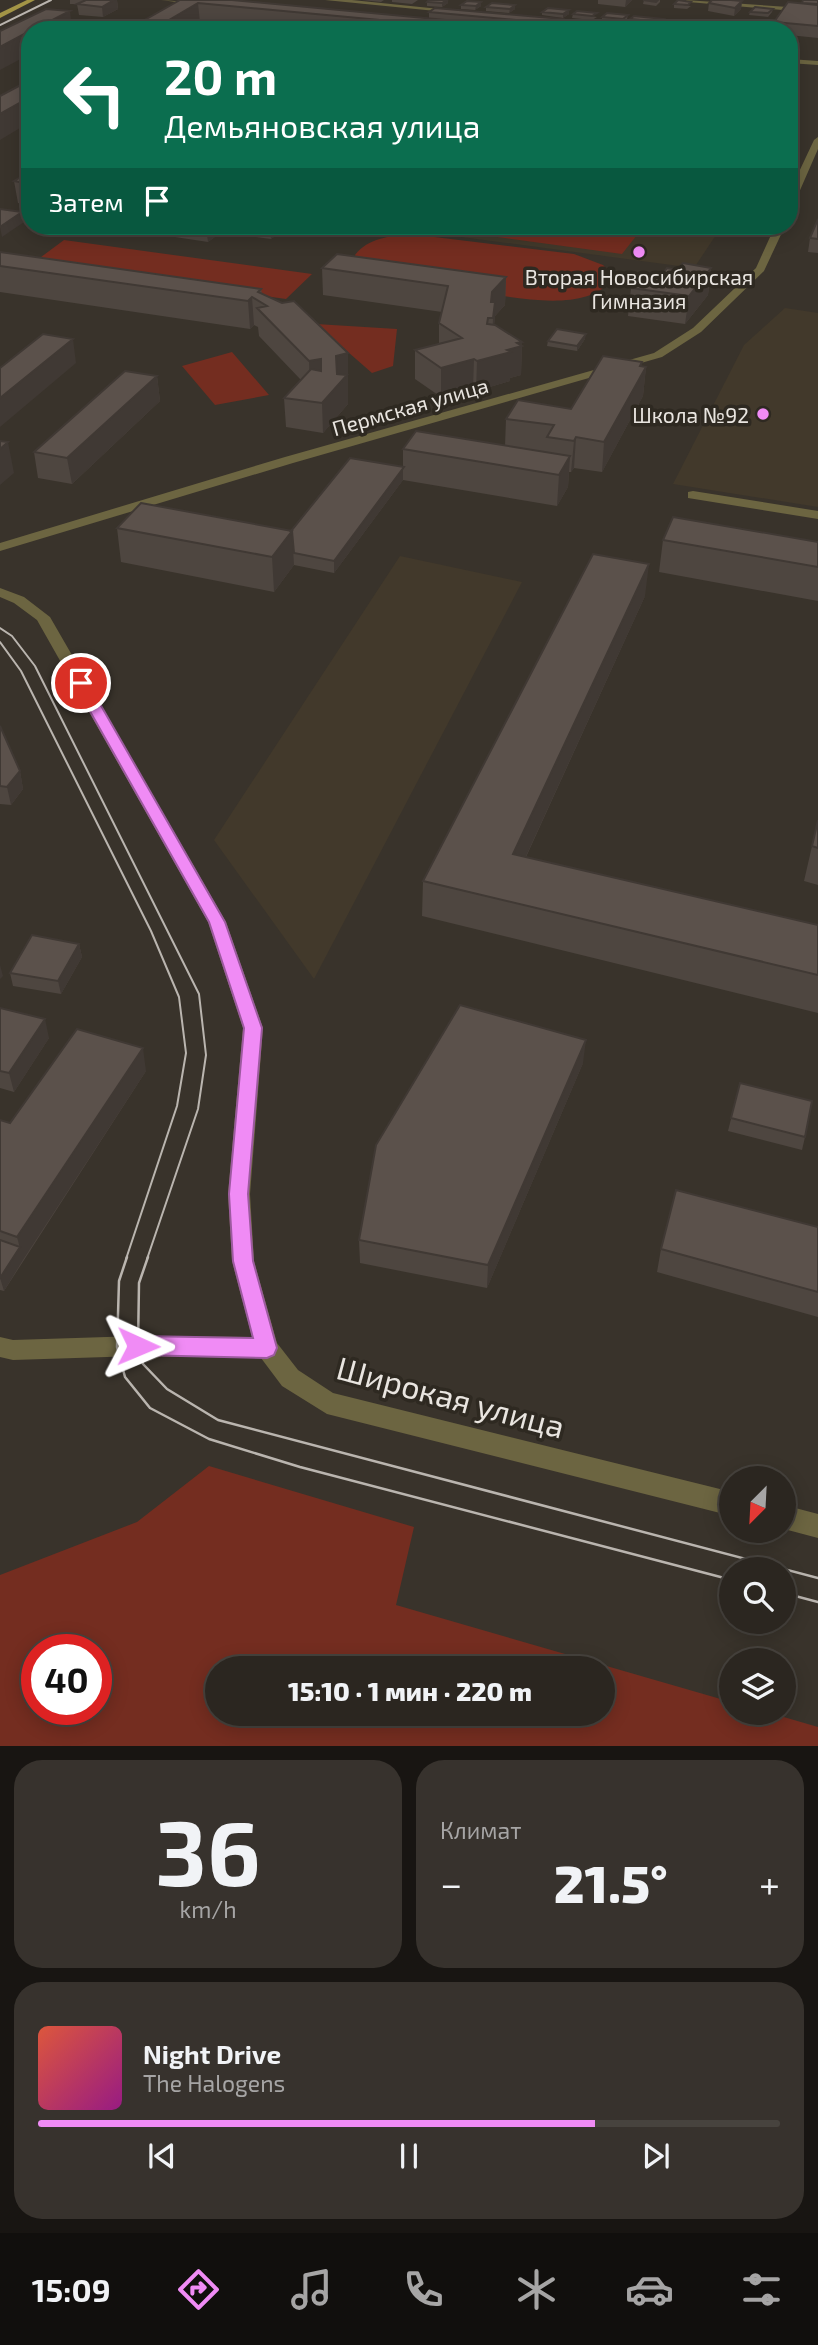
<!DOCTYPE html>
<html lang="ru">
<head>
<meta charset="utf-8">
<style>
	:root { --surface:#2b2620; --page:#37322d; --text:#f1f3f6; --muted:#a6a5a5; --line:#47433e; --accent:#f08bf5 }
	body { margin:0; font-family:"Exo 2",sans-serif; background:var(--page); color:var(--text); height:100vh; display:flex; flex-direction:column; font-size:26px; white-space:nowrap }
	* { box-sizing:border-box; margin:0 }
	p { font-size:23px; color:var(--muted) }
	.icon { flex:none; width:38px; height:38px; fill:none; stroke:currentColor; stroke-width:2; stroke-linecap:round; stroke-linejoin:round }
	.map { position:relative; height:1746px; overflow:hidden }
	.panel { display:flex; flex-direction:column; gap:14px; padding:14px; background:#181512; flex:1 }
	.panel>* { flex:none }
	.hud { position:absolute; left:21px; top:21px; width:777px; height:214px; border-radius:28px; box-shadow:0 4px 18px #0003,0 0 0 2px var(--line); background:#0b6e4f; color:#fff; overflow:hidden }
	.needle { width:46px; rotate:204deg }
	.controls { position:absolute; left:719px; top:1466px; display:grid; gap:14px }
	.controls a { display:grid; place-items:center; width:77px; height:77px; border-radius:50%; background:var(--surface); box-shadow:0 4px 18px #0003,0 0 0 2px var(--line); font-size:35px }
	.speed { position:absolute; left:21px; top:1634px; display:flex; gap:14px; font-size:35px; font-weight:700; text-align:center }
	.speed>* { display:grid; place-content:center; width:91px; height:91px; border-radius:50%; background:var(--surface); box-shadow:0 4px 18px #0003,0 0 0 2px var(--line); line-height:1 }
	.speed .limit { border:10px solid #d22; background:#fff; color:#111 }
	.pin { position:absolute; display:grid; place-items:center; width:60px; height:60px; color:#fff; margin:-30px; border:4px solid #fff; border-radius:50%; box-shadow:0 2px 7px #0007 }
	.me { position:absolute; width:77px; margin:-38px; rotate:91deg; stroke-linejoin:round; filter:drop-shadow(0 0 5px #0008) }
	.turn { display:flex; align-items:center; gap:24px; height:147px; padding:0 28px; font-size:32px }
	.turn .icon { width:91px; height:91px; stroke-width:2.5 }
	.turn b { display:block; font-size:49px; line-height:60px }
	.then { display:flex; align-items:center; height:66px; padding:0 28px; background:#0003; gap:14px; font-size:26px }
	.big { font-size:52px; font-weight:800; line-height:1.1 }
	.panel .widget { flex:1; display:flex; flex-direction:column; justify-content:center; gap:10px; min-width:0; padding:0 24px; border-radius:28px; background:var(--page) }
	.panel .dial { align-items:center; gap:0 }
	.dial b { font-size:91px; line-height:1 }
	.song { display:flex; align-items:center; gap:21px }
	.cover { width:84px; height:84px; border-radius:10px; background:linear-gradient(135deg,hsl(10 70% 55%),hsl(310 70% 35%)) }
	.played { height:7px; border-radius:4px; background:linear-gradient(90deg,var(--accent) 75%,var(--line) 75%) }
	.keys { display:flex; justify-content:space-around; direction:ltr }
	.heat { display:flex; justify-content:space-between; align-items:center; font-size:38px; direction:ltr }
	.panel .tiles { flex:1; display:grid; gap:14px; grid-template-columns:1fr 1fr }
	.widget:last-child { grid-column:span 2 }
	.trip { position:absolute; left:205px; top:1656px; width:410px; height:70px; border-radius:35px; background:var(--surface); box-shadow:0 4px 18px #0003,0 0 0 2px var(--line); font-weight:800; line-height:70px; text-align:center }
	.dock { display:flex; height:112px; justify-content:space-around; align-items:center; background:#110f0d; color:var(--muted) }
	.dock .icon { width:49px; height:49px }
	.dock .selected { color:var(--accent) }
	.dock b { font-size:32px; color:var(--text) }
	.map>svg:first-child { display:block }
	.built { fill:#42392b }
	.green { fill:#742d20; fill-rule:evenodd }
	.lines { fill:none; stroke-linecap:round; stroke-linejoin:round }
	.minor { fill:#6c6541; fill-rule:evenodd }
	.major { fill:#a39546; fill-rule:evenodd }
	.tram-far1 { stroke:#bab5af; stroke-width:2 }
	.tram { stroke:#bab5af; stroke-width:2.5 }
	.wall { fill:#4e4640 }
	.shaded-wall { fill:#403934 }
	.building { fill:#5b514b; stroke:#403934; stroke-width:2 }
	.route { fill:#f08bf5; stroke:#9c5a9f; stroke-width:2 }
	.poi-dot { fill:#f08bf5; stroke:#2e2921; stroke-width:2.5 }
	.labels { text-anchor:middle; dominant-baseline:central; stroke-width:7; stroke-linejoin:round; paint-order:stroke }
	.far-poi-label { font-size:21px; fill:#e9e5e0; stroke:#2e2921 }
	.far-street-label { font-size:21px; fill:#e9e5e0; stroke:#2e2921 }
	.near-street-label { font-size:32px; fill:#e9e5e0; stroke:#2e2921 }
</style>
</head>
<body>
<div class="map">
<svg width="818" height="1747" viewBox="0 0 818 1747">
	<rect width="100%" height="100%" fill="#39332b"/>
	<path class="built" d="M380,226h342l-28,42z
		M785,308l33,5v194l-145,-23 71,-139z
		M400,556l122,26 -208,397 -100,-139z"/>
	<path class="green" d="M460,226h109l68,9 -15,19 -168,-23z
		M410,234l164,20 29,11 7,7 1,8c-26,36 -108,15 -145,10 -21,-3 -43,-4 -64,-9 -15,-3 -31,-12 -45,-18l-2,-8c13,-17 35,-19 55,-21z
		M64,240l248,34 -26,25 -253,-36z
		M316,324l81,5 -4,37 -21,7z
		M232,352l37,43 -54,10 -33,-39z
		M209,1466l205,61 -18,78 335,97 1,11h38l48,14v19h-818v-171l137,-53zM37,1650h59v60h-59zM217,1668h385v45h-385z"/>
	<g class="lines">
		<path class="minor" d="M161,0l41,3 -3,2z
			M325,0h27l107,11 -3,2z
			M685,0l133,9v4l-130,-11z
			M538,18l127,10 3,2 -128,-9z
			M789,59l29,2v4l-29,-2z
			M818,137v12l-24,55 -5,3v-14l25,-53z
			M775,226h10l-21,45 -63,61 -39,25 -369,106 -293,88v-8l285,-86 369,-104 39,-25 63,-60z
			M693,491l125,20v8l-130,-21v-6z
			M0,588l24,9 26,20 176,305 37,106 -13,166 4,67 23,82 21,27 35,23 399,99v24l-405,-102 -45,-28 -21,-28 -123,-2 -125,4 -13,-3v-20l13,3 125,-4 114,1 -20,-76 -4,-67 15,-166 -35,-106 -171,-302 -23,-17 -14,-6z
			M784,1505l34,9v24l-34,-9z"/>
		<path class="major" d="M27,0h8l-35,18v-5z"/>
		<path class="tram-far1" d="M0,25l51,-25
			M0,628l12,8 23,30 164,328 7,61 -8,54 -51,150
			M0,642l21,29 130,260 28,66 7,56 -9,53 -51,153"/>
		<path class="tram" d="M127,1257l-8,24 -2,66 8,30 25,31 59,31 91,28 432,113
			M148,1257l-9,26 -1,63 5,18 24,25 51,31 600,158
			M784,1593l34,9"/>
	</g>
	<path class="wall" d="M70,0h47l1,9 -15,8 -24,-2 -2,-11h-7z
		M180,0l249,18v-6l134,7 -1,8 -3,3h-311l3,-2 -51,-5z
		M362,0h22l-3,2z
		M392,0h26l-6,4 -20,-2z
		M598,0h34l-7,7 -27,-3z
		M644,0h16v2l-4,4 -13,-2z
		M818,0v38l-29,-3v-5h-16l1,-8 27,-19z
		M742,1l-1,8 -7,7 -26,-5 1,-8z
		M427,2l21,1 -6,4 -15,-1z
		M674,4l17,2 -4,3 -13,-1z
		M461,5l20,1 -6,4 -14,-1z
		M515,5v4l-6,4 -23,-2v-4z
		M773,9l-1,3 -4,5 -19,-2 1,-3z
		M542,12l27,2 -6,4 -21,-3z
		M573,14l24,3 -5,3 -20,-2z
		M628,15l-1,4 -4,4 -21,-2v-4z
		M630,19h34l-1,5 73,5 -104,1v-4l2,-3h-4z
		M30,172v33l-12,-2 -4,-22z
		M818,219v34l-10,-1 2,-14z
		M174,226h48l1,5 -15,11 -33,-5z
		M241,226h44v3l-14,10 -29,-4z
		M0,252l261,37 1,5 86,59v51l-25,29 -37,-6 -2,-29 17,-18 -42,-44 -1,-9 -4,-2 -4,4 -250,-37z
		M322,268l184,9 -1,28 -10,11 -1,9 28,17 -1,33 -11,3v3l-34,10 -3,-3 -32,9 -26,-18v-29l24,-6v-21l3,-11 -119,-17z
		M711,268l-3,27 -23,29 -57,-8 3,-28 46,-18z
		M585,339l-8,12 -30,-5 1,-5z
		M641,366l5,1 -3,29 -41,76 -28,-4 -3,4h-2l-1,15 -11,19 -154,-26 -69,93 -40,-8 -20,27 -153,-30 -4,-34 174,3 112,-64v-18l102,-3 1,-27 65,-10z
		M157,376l3,25 -88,83 -34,-6 -4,-26z
		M663,540l155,2v59l-159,-29z
		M645,596l-119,261 292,68v88l-396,-97 1,-35z
		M0,726l20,45 3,18 -12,16 -11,-1z
		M818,820v65l-14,-4z
		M79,944l3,13 -21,37 -48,-8 -3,-13z
		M0,1008l49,30 -35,54 -14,-4z
		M583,1063l-96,225 -127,-25 -1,-23z
		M146,1071l-142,220 -4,-1v-170l10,3z
		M740,1083l65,54 -3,13 -74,-19z
		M818,1227v90l-161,-45 4,-23z"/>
	<path class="shaded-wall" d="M114,0h3l1,9 -15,8 -1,-10z
		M447,0h1v3l-6,4v-4z
		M626,0h6l-7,7z
		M742,1l-1,8 -7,7 1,-8z
		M481,2v4l-6,4 1,-4z
		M198,3l2,20 -11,7h-37z
		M515,5v4l-6,4 1,-4z
		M569,10v4l-6,4v-4z
		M70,11l2,19h-39z
		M563,19l-1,8 -3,3h-2l1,-6z
		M30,31v23l-30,16v-23z
		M30,97v25l-30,18v-26z
		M22,212l2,10 -22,15 -2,-10z
		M209,226h13l1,5 -15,11 -2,-14z
		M270,226h15v3l-14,10z
		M711,268l-3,27 -23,29 4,-28z
		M506,277l-1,28 -10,11 -1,14 -2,16 1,-28 -2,-16 1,-10z
		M252,297l2,28 -4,4 -2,-28z
		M586,334l-1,5 -8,12v-5z
		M73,339l3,24 -76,64v-29z
		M522,342l-1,33 -11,3v3l-34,10 1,-30 30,-11 10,-7z
		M348,353v51l-25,29 -1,-30 14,-47z
		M321,359l1,29 -12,2 -1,-29z
		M474,359l-1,29 -32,9v-29z
		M642,362l-2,15 6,-10 -3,29 -41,76 2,-30z
		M157,376l3,25 -88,83 -5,-26z
		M576,437l-2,31 -3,4 3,-31z
		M8,442l6,31 -14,12v-36z
		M570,456l-2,31 -11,19 2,-31z
		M403,469v11l-69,93v-12z
		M292,531l2,34 -20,27 -2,-35z
		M649,564l-4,32 -134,293 2,-35z
		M20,771l3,18 -12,16 -4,-18z
		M79,944l3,13 -21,37 -3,-13z
		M0,965l3,11 -3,3z
		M45,1019l4,19 -35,54 -5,-19z
		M586,1040l-3,23 -96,225 1,-23z
		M143,1048l3,23 -123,189 -6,-23z
		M20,1247l3,13 -19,31 -4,-13z"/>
	<path class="building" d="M86,0h28l-12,7 -25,-3z
		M180,0h52l322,30h-67l-289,-27 -46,27h-25z
		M429,0h18l-5,3 -15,-1z
		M643,0h15l-2,2z
		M678,0l13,2 -3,3 -14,-1z
		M712,0h19l11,1 -7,7 -26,-5z
		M803,0h15v4l-16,-1z
		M467,1l14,1 -5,4 -15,-1z
		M788,2l30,3v21l-44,-4z
		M492,3l23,2 -5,4 -24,-2z
		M755,7l18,2 -5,4 -18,-1z
		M435,8l128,11 -5,5 -129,-12z
		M548,8l21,2 -6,4 -21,-2z
		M46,9l24,2 -37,19h-3v1l-30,16v-16z
		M577,11l20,2 -5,3 -19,-2z
		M607,13l21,2 -5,4 -21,-2z
		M634,16l30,3 -3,3 -31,-3z
		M680,20l19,2 -3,4 -19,-2z
		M636,21l96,9h-59l-41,-4z
		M258,23l20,2 -7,5h-23z
		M717,23l20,2 -3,4 -19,-2z
		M30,80v17l-30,17v-18z
		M30,172v12l-16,-3z
		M0,209l22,3 -22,15z
		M818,219v20l-8,-1z
		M193,226h16l-3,2z
		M0,252l261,37 -3,3 24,11 12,-2 54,52 -12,3 1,18 10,1 -25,28 -38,-5 27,-29 10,2v-12l-12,2 -52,-53 10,-2 -15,-9 -4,4 -248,-35z
		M337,254l169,23 -14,15 -1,10h4l-2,16h-5l-1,6 8,1 27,17 -5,1 5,3 -15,4 4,2 -34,9 -3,-2 -33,9 -26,-18 47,-12 -23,-15 9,-37 -126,-18z
		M683,263l28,5 -22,28 -58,-8 13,-15 17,3 6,-8 10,2z
		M557,329l29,5 -9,12 -29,-5z
		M43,334l30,5 -73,59v-30z
		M603,356l39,6 -2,4 6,1 -42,75 -28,-5 -2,4 -27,-4 7,-12 -48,-6 12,-19 53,9z
		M125,371l32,5 -90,82 -33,-6z
		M416,431l154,25 -11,19 -156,-26z
		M0,441l8,1 -8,7z
		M350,458l54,9 -70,94 -40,-8 -2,-22h-1z
		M141,503l151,28 -20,26 -155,-29z
		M673,517l145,25v25l-155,-27z
		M593,554l56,10 -136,290 305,71v50l-395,-94z
		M0,726l20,45 -13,16 -7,-1z
		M818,820v28l-6,-2z
		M32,935l47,9 -21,37 -48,-8z
		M460,1005l126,35 -98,225 -129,-25 17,-95z
		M0,1008l45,11 -36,54 -9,-2z
		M77,1029l66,19 -126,189 -17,-6v-111l10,3z
		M740,1083l72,18 -7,36 -74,-19z
		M676,1190l142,37v65l-157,-43z
		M0,1240l20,7 -20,31z"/>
	<path class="route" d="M81,679l7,4 137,239 37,106 -14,166 5,67 24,87 -3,7 -7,3 -129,-3 -8,-2 -3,-7 3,-7 8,-3 115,2 -20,-77 -4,-67 15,-166 -35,-106 -135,-239z"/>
	<g class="poi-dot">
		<circle cx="639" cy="252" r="7"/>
		<circle cx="763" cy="414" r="7"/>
	</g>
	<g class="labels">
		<g class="far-poi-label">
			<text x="639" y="276">Вторая Новосибирская<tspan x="639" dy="24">Гимназия</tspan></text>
			<text x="749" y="414" text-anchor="end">Школа №92</text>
		</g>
		<g class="far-street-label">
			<text transform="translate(410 406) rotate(-16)">Пермская улица</text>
		</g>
		<g class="near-street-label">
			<text transform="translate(451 1396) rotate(15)">Широкая улица</text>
		</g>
	</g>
</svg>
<div class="controls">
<a><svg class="needle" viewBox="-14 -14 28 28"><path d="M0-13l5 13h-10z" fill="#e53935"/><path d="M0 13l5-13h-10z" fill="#a6a5a5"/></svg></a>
<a><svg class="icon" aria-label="search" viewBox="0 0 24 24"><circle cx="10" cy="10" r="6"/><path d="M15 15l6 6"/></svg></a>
<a><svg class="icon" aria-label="layers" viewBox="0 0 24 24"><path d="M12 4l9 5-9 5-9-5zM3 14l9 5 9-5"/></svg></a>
</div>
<div class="speed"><div class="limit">40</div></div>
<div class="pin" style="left:81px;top:683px;background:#d93025"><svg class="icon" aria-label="arrive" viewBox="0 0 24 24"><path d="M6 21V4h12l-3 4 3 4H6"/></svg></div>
<svg class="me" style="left:138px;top:1346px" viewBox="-20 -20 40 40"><path d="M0-17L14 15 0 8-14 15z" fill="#f08bf5" stroke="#fff" stroke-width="4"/></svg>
<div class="trip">15:10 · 1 мин · 220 m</div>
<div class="hud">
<div class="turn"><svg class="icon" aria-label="left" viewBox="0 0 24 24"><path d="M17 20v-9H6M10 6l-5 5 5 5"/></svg><div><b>20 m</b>Демьяновская улица</div></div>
<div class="then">Затем<svg class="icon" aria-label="arrive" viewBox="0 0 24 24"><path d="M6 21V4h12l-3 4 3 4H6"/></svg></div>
</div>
</div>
<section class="panel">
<div class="tiles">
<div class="widget dial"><b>36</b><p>km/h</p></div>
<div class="widget"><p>Климат</p>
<div class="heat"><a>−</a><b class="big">21.5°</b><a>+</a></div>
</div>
<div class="widget">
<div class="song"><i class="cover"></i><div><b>Night Drive</b><p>The Halogens</p></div></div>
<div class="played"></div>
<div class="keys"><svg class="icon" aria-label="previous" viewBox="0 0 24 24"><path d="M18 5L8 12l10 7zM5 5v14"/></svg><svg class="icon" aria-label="pause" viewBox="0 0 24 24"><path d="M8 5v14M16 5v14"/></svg><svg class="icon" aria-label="next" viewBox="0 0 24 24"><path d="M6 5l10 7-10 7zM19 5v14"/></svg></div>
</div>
</div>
</section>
<nav class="dock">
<b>15:09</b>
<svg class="icon selected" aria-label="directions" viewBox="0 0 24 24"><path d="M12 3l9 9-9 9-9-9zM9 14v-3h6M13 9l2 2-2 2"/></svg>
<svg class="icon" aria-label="music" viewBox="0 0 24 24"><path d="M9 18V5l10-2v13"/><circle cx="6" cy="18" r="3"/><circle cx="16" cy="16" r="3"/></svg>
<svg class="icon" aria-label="phone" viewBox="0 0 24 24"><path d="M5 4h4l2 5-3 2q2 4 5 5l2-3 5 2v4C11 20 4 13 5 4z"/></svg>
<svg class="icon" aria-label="climate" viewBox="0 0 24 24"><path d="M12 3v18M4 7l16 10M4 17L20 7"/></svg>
<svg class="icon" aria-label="car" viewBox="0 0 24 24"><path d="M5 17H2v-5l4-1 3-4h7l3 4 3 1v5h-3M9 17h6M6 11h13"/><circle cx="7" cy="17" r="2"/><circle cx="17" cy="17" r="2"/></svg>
<svg class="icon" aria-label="filters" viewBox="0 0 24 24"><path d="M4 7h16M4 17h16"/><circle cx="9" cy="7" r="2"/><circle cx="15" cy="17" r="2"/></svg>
</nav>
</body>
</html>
